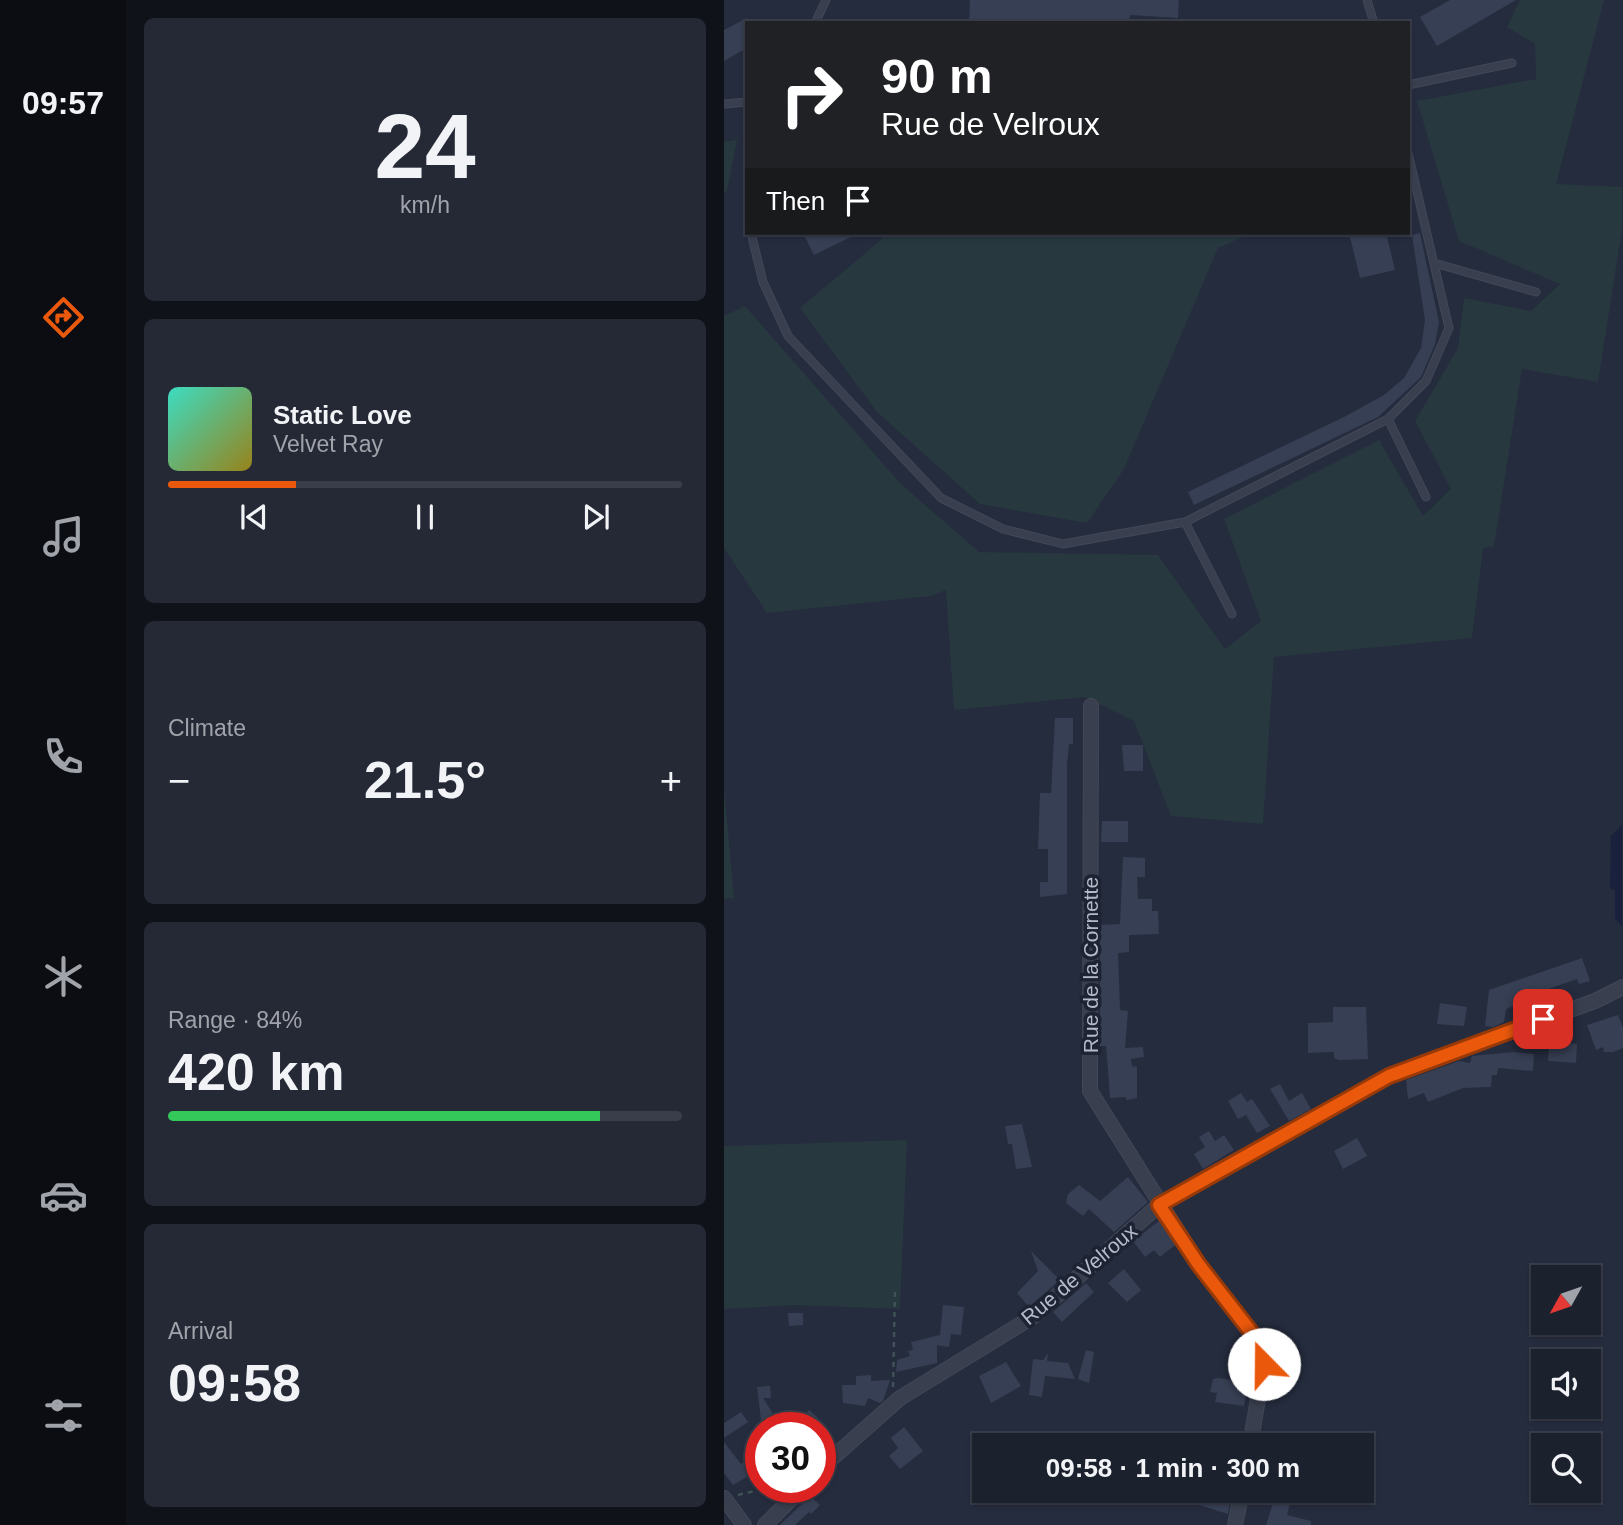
<!DOCTYPE html>
<html lang="en">
<head>
<meta charset="utf-8">
<style>
	:root { --surface:#1c212e; --page:#252936; --text:#f1f3f6; --muted:#a0a3aa; --line:#3a3e4a; --accent:#ea580c }
	body { margin:0; font-family:Arial,sans-serif; background:var(--page); color:var(--text); height:100vh; display:flex; flex-direction:column; font-size:26px; white-space:nowrap }
	* { box-sizing:border-box; margin:0 }
	p { font-size:23px; color:var(--muted) }
	.icon { flex:none; width:38px; height:38px; fill:none; stroke:currentColor; stroke-width:2; stroke-linecap:round; stroke-linejoin:round }
	.map { position:relative; flex:1; overflow:hidden }
	.drawer { display:flex; flex-direction:column; gap:18px; padding:18px; background:#0f1219; width:598px }
	.drawer>* { flex:none }
	.hud { position:absolute; left:21px; top:21px; width:665px; height:214px; border-radius:0px; box-shadow:0 2px 5px #0004,0 0 0 2px var(--line); background:#202124; color:#fff; overflow:hidden }
	.needle { width:46px; rotate:230deg }
	.tools { position:absolute; left:807px; top:1265px; display:grid; gap:14px }
	.tools a { display:grid; place-items:center; width:70px; height:70px; border-radius:0px; background:var(--surface); box-shadow:0 2px 5px #0004,0 0 0 2px var(--line); font-size:35px }
	.speed { position:absolute; left:21px; top:1412px; display:flex; gap:14px; font-size:35px; font-weight:700; text-align:center }
	.speed>* { display:grid; place-content:center; width:91px; height:91px; border-radius:50%; background:var(--surface); box-shadow:0 2px 5px #0004,0 0 0 2px var(--line); line-height:1 }
	.speed .limit { border:10px solid #d22; background:#fff; color:#111 }
	.pin { position:absolute; display:grid; place-items:center; width:60px; height:60px; color:#fff; margin:-30px; border-radius:14px; box-shadow:0 4px 10px #0006 }
	.me { position:absolute; width:77px; margin:-38px; rotate:338deg; stroke-linejoin:round; filter:drop-shadow(0 0 5px #0008) }
	.turn { display:flex; align-items:center; gap:24px; height:147px; padding:0 21px; font-size:32px }
	.turn .icon { width:91px; height:91px; stroke-width:2.5 }
	.turn b { display:block; font-size:49px; line-height:60px }
	.then { display:flex; align-items:center; height:66px; padding:0 21px; background:#0003; gap:14px; font-size:26px }
	.big { font-size:52px; font-weight:700; line-height:1.1 }
	.drawer .card { flex:1; display:flex; flex-direction:column; justify-content:center; gap:10px; min-width:0; padding:0 24px; border-radius:10px; background:var(--page) }
	.drawer .dial { align-items:center; gap:0 }
	.dial b { font-size:91px; line-height:1 }
	.song { display:flex; align-items:center; gap:21px }
	.cover { width:84px; height:84px; border-radius:10px; background:linear-gradient(135deg,hsl(170 70% 55%),hsl(50 70% 35%)) }
	.played { height:7px; border-radius:4px; background:linear-gradient(90deg,var(--accent) 25%,var(--line) 25%) }
	.keys { display:flex; justify-content:space-around; direction:ltr }
	.heat { display:flex; justify-content:space-between; align-items:center; font-size:38px; direction:ltr }
	.charge { height:10px; border-radius:5px; background:linear-gradient(90deg,#34c759 84%,var(--line) 0) }
	.trip { position:absolute; left:248px; top:1433px; width:402px; height:70px; border-radius:0px; background:var(--surface); box-shadow:0 2px 5px #0004,0 0 0 2px var(--line); font-weight:700; line-height:70px; text-align:center }
	main { display:flex; flex:1; min-height:0 }
	.menu { display:flex; flex-direction:column; width:126px; justify-content:space-around; align-items:center; background:#0b0d12; color:var(--muted) }
	.menu .icon { width:49px; height:49px }
	.menu .active { color:var(--accent) }
	.menu b { font-size:32px; color:var(--text) }
	.map>svg:first-child { display:block }
	.green { fill:#27383f }
	.water { fill:#19213c }
	.building { fill:#373f54 }
	.lines { fill:none; stroke-linecap:round; stroke-linejoin:round }
	.lane-casing { stroke:#424857; stroke-width:9 }
	.street-casing { stroke:#424857; stroke-width:16 }
	.path { stroke:#405257; stroke-width:2.5; stroke-dasharray:5 5; stroke-linecap:butt }
	.lane { stroke:#393f4e; stroke-width:7 }
	.street { stroke:#393f4e; stroke-width:14 }
	.route-casing { stroke:#983908; stroke-width:18 }
	.route { stroke:#ea580c; stroke-width:12 }
	.labels { text-anchor:middle; dominant-baseline:central; stroke-width:7; stroke-linejoin:round; paint-order:stroke }
	.street-label { font-size:21px; fill:#b5bac9; stroke:#1e2333 }
</style>
</head>
<body>
<main>
<nav class="menu">
<b>09:57</b>
<svg class="icon active" aria-label="directions" viewBox="0 0 24 24"><path d="M12 3l9 9-9 9-9-9zM9 14v-3h6M13 9l2 2-2 2"/></svg>
<svg class="icon" aria-label="music" viewBox="0 0 24 24"><path d="M9 18V5l10-2v13"/><circle cx="6" cy="18" r="3"/><circle cx="16" cy="16" r="3"/></svg>
<svg class="icon" aria-label="phone" viewBox="0 0 24 24"><path d="M5 4h4l2 5-3 2q2 4 5 5l2-3 5 2v4C11 20 4 13 5 4z"/></svg>
<svg class="icon" aria-label="climate" viewBox="0 0 24 24"><path d="M12 3v18M4 7l16 10M4 17L20 7"/></svg>
<svg class="icon" aria-label="car" viewBox="0 0 24 24"><path d="M5 17H2v-5l4-1 3-4h7l3 4 3 1v5h-3M9 17h6M6 11h13"/><circle cx="7" cy="17" r="2"/><circle cx="17" cy="17" r="2"/></svg>
<svg class="icon" aria-label="filters" viewBox="0 0 24 24"><path d="M4 7h16M4 17h16"/><circle cx="9" cy="7" r="2"/><circle cx="15" cy="17" r="2"/></svg>
</nav>
<section class="drawer">
<div class="card dial"><b>24</b><p>km/h</p></div>
<div class="card">
<div class="song"><i class="cover"></i><div><b>Static Love</b><p>Velvet Ray</p></div></div>
<div class="played"></div>
<div class="keys"><svg class="icon" aria-label="previous" viewBox="0 0 24 24"><path d="M18 5L8 12l10 7zM5 5v14"/></svg><svg class="icon" aria-label="pause" viewBox="0 0 24 24"><path d="M8 5v14M16 5v14"/></svg><svg class="icon" aria-label="next" viewBox="0 0 24 24"><path d="M6 5l10 7-10 7zM19 5v14"/></svg></div>
</div>
<div class="card"><p>Climate</p>
<div class="heat"><a>−</a><b class="big">21.5°</b><a>+</a></div>
</div>
<div class="card"><p>Range · 84%</p><b class="big">420 km</b><div class="charge"></div></div>
<div class="card"><p>Arrival</p><b class="big">09:58</b></div>
</section>
<div class="map">
<svg width="899" height="1525" viewBox="0 0 899 1525">
	<rect width="100%" height="100%" fill="#252c3e"/>
	<path class="green" d="M796,0h84l-48,184 66,3v43l-24,152 -76,-13 -28,177 -11,2 -11,90 -198,19 -11,167 -92,-8 -37,-95 -49,-24 -131,13 -8,-120 -15,6 -164,17 -43,-65v-232l21,-10 155,177 79,69 179,3 67,94 36,-28 -37,-102 155,-79 44,76 28,-27 -36,-68 43,-73 6,-50 67,13 29,-27 -101,-43 -42,-140 119,-22 -1,-35 -28,-17z
		M13,140l-10,51 -3,1v-50z
		M165,233h363l-34,15 -94,221 -37,54 -107,-19 -103,-92 -77,-104z
		M0,788l10,110 -10,1z
		M183,1140l-7,169 -105,-4 -71,4v-163z"/>
	<path class="water" d="M898,825v101l-7,-7v-29l-5,-2 1,-52z"/>
	<path class="building" d="M246,0h209l-1,18 -48,-3 -1,8h-160z
		M726,0h66l-79,46 -17,-29z
		M23,18v30l-23,13v-31z
		M79,233h56l-45,22z
		M625,233h37l9,37 -35,8z
		M696,233l19,89 -4,22 -14,33 -43,40 -184,88 -6,-13 158,-76 38,-21 20,-17 17,-30 4,-28 -13,-85z
		M331,718h18v26h-4l-2,20v130l-27,3v-15h8v-33h-10l2,-56h11z
		M398,745h21v26h-19z
		M378,821h26v21h-27z
		M399,857l22,1v19h-8l1,22h14v12h6l1,23 -30,1v17l-11,1 2,57 8,1 -3,37 18,-1 1,10 -13,2 1,7 5,1v31l-11,2v-3l-16,1 -4,-52h-6v-121l20,-1z
		M858,958l8,23 -11,3 -2,-5 -46,16 1,5 -26,9 -2,13 -11,5 -8,-1 4,-36z
		M716,1003l27,4 -3,19 -27,-2z
		M609,1007h33l2,52 -29,1 -5,-2v-6l-26,1v-30l25,-1z
		M894,1015l5,13v20l-10,4h-9l-1,-5 -7,3 -9,-25z
		M825,1041l28,3 -1,19 -28,-2z
		M789,1052l21,2 -1,17 -35,-3 -1,7h-5l-1,12 -28,1 -35,14 -4,-9 -16,6 -2,-19 53,-19 11,2 2,-7z
		M556,1084l9,17 13,-8 9,16 -22,12 -19,-32z
		M517,1093l6,9 5,-3 18,27 -13,7 -11,-18 -8,4 -10,-18z
		M298,1124l10,43 -16,2 -4,-25h-4l-3,-18z
		M485,1131l6,10 9,-6 10,15 -31,19 -9,-15 11,-7 -6,-10z
		M633,1138l10,18 -24,13 -9,-18z
		M404,1177l20,25 -34,30 -25,-23 -6,7 -17,-13 2,-9 11,-9 21,16z
		M435,1221l16,24 -15,12 -6,-7 -9,7 -12,-16z
		M307,1251l29,29 -31,27 -12,-14 21,-22z
		M400,1269l17,21 -14,12 -19,-19z
		M362,1283l8,9 -32,30 -9,-10z
		M219,1305l21,2 -3,28 -10,-1 -2,13 -12,-2v18l-41,9 1,-12 13,-4 -2,-5 5,-1 -2,-8 29,-7z
		M64,1313h15v12l-14,1z
		M362,1350l8,2 -5,31 -11,-4z
		M324,1353l-1,8 21,2 7,16 -30,-3 -3,21 -13,-2 4,-36 10,1z
		M282,1362l15,24 -30,17 -12,-27z
		M147,1375v6l19,-1 -7,21 -3,2 -12,-5 -3,8 -22,-3 -1,-18h14v-9z
		M495,1378l29,5 -4,23 -29,-4 2,-9 -7,-1 3,-13z
		M46,1386l1,12h-8l19,30h-20l-5,-41z
		M85,1410l8,7 9,11h-35z
		M17,1412l7,10 -24,16v-15z
		M180,1427l19,24 -23,18 -11,-13 9,-8 -7,-10z
		M0,1442l17,22 20,-14v19l-28,16 -9,-12z
		M508,1491l-4,23 -32,-10 1,-11z
		M527,1491h42l-6,24 24,6v4h-45l7,-22 -22,-6z
		M86,1496l10,9 -9,9 -2,-2 -14,13h-15z"/>
	<g class="lines">
		<g class="lane-casing">
			<path id="lane" d="M643,0l7,23
				M91,23l11,-23
				M684,85l104,-22
				M0,104l23,-2
				M27,233l12,49 25,54 153,162 62,31 60,15 122,-22 203,-103 38,-38 23,-53 -41,-175
				M710,263l102,29
				M664,419l38,78
				M461,522l47,92"/>
		</g>
		<g class="street-casing">
			<path id="street" d="M367,706l-1,385 109,174 63,81 2,18 -14,82
				M96,1469l80,-71 134,-82 125,-111 230,-129 206,-75 28,-14
				M0,1498l20,27
				M41,1525l37,-37
				M511,1525l7,-34"/>
		</g>
		<path class="path" d="M169,1387l2,-98
			M14,1495l29,-7"/>
		<use href="#lane" class="lane"/>
		<use href="#street" class="street"/>
	</g>
	<g class="lines">
		<g class="route-casing">
			<path id="route" d="M540,1364l-2,-18 -63,-81 -40,-60 230,-129 154,-57"/>
		</g>
		<use href="#route" class="route"/>
	</g>
	<g class="labels">
		<g class="street-label">
			<text transform="translate(366 965) rotate(-90)">Rue de la Cornette</text>
			<text transform="translate(355 1274) rotate(-40)">Rue de Velroux</text>
		</g>
	</g>
</svg>
<div class="tools">
<a><svg class="needle" viewBox="-14 -14 28 28"><path d="M0-13l5 13h-10z" fill="#e53935"/><path d="M0 13l5-13h-10z" fill="#a0a3aa"/></svg></a>
<a><svg class="icon" aria-label="sound" viewBox="0 0 24 24"><path d="M4 9h4l5-4v14l-5-4H4zM17 9q2 3 0 6"/></svg></a>
<a><svg class="icon" aria-label="search" viewBox="0 0 24 24"><circle cx="10" cy="10" r="6"/><path d="M15 15l6 6"/></svg></a>
</div>
<div class="speed"><div class="limit">30</div></div>
<div class="pin" style="left:819px;top:1019px;background:#d93025"><svg class="icon" aria-label="arrive" viewBox="0 0 24 24"><path d="M6 21V4h12l-3 4 3 4H6"/></svg></div>
<svg class="me" style="left:540px;top:1364px" viewBox="-20 -20 40 40"><circle r="19" fill="#fff"/><path d="M0-13L10 11 0 6-10 11z" fill="#ea580c"/></svg>
<div class="trip">09:58 · 1 min · 300 m</div>
<div class="hud">
<div class="turn"><svg class="icon" aria-label="right" viewBox="0 0 24 24"><path d="M7 20v-9h11M14 6l5 5-5 5"/></svg><div><b>90 m</b>Rue de Velroux</div></div>
<div class="then">Then<svg class="icon" aria-label="arrive" viewBox="0 0 24 24"><path d="M6 21V4h12l-3 4 3 4H6"/></svg></div>
</div>
</div>
</main>
</body>
</html>
